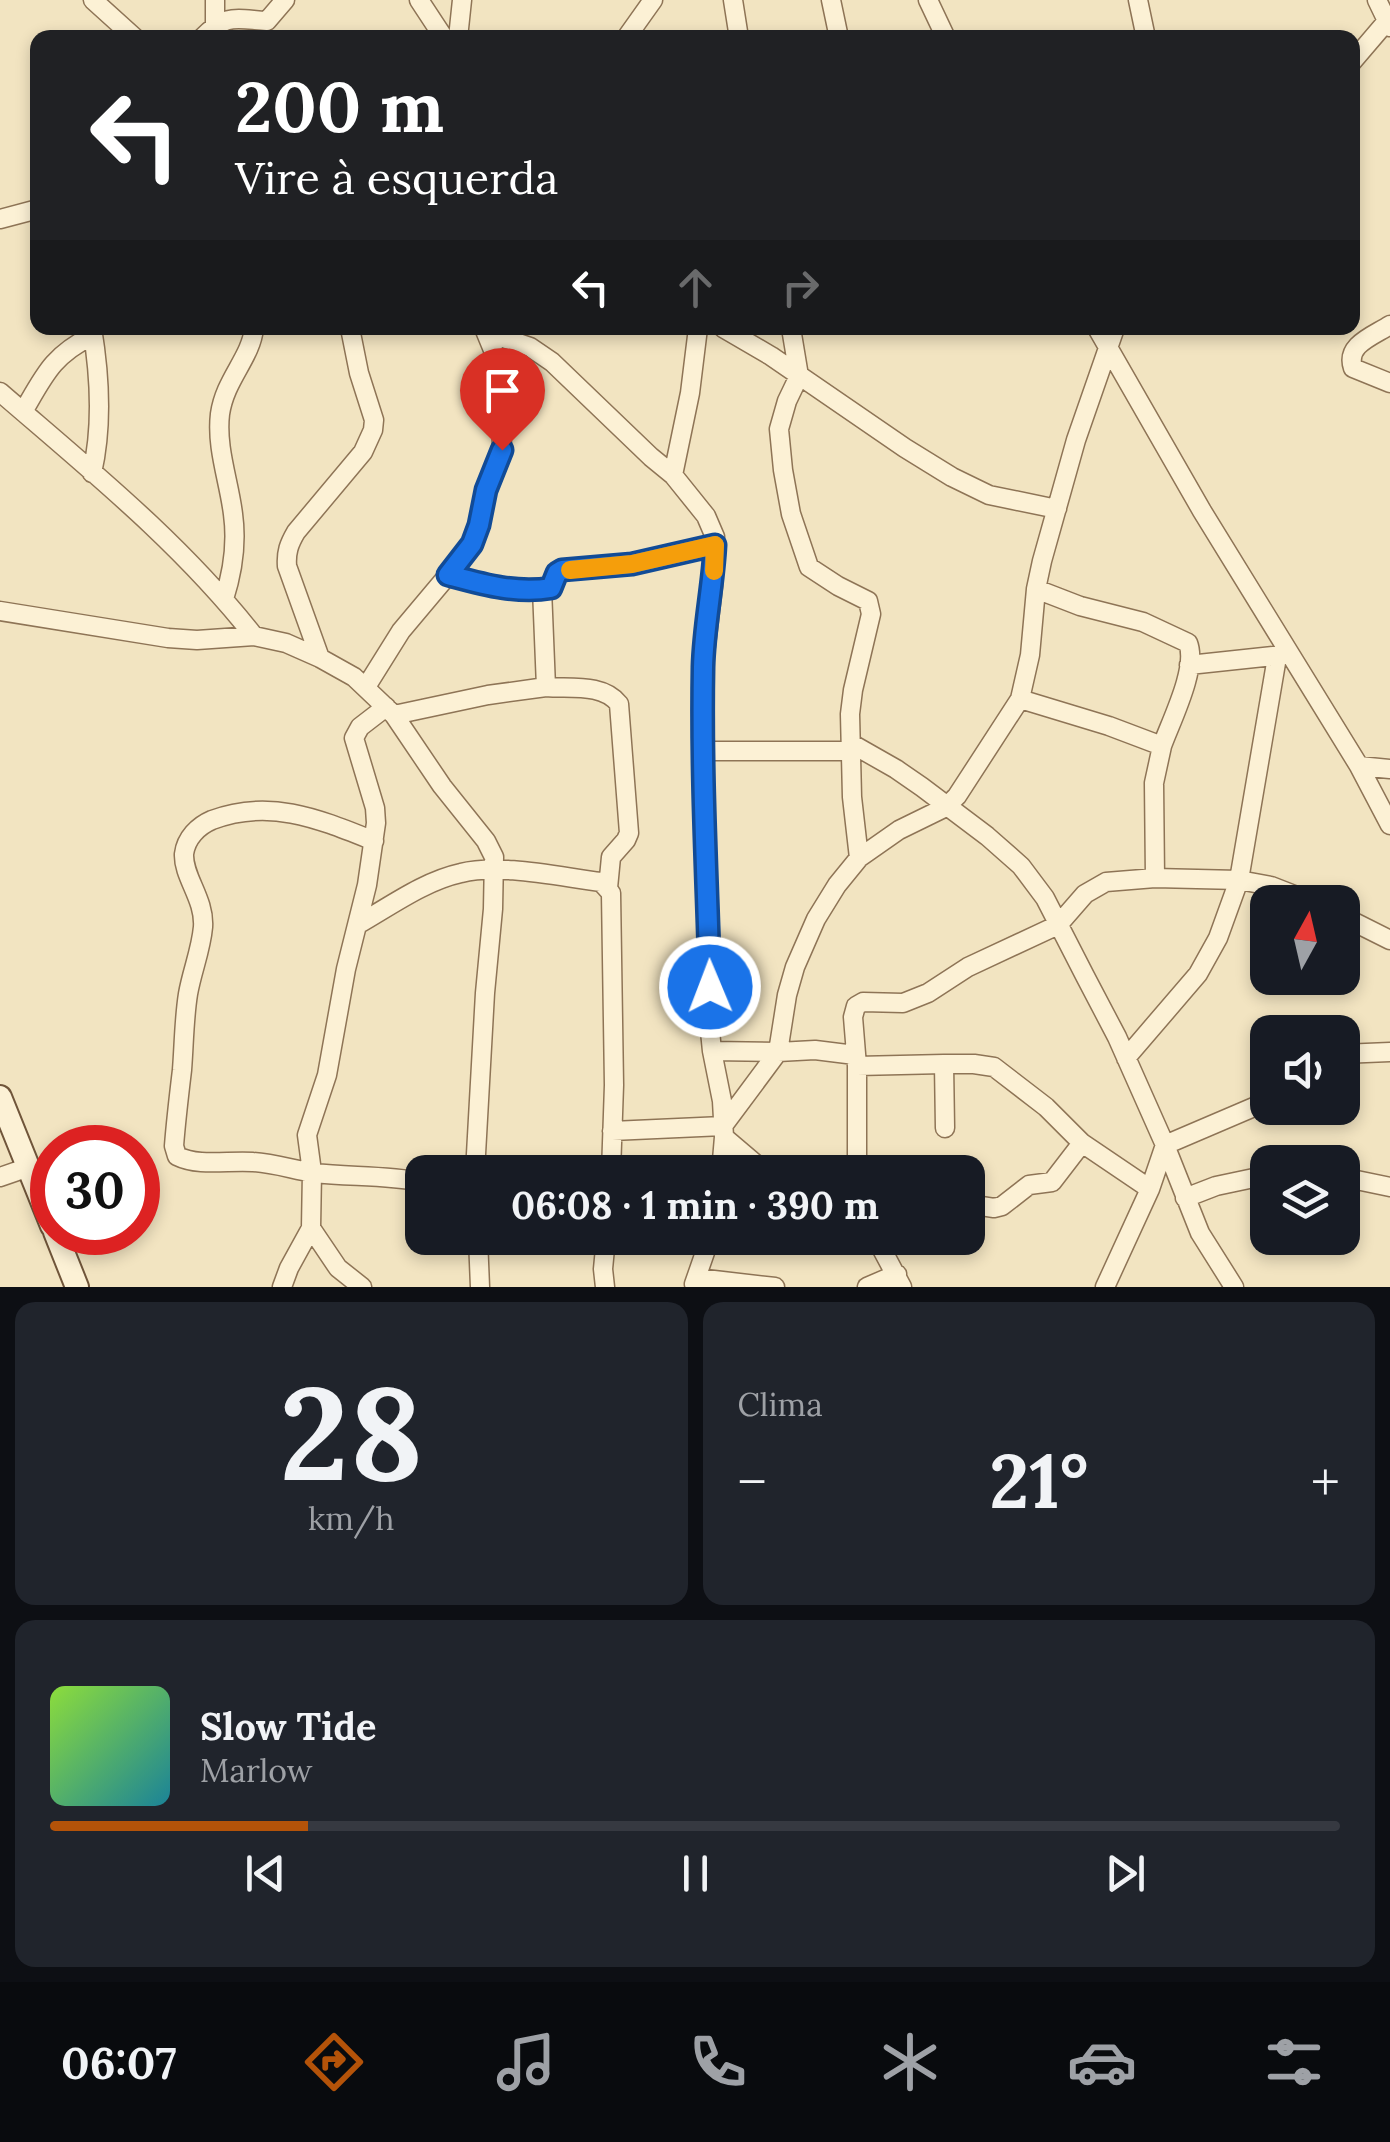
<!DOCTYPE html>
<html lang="pt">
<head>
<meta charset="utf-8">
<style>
	:root { --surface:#171b24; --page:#20242c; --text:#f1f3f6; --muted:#9ea1a6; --line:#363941; --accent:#b45309 }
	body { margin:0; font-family:Lora,serif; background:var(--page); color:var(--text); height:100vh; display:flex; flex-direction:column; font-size:38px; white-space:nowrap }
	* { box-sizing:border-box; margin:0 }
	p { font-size:32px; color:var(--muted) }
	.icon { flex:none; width:55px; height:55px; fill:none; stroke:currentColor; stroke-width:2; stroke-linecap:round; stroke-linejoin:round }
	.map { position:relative; height:1287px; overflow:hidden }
	.drawer { display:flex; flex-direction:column; gap:15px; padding:15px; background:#0d0f14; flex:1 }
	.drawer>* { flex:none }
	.banner { position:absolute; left:30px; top:30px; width:1330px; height:305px; border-radius:20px; box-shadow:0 5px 15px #0003; background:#202124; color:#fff; overflow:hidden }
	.needle { width:65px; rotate:8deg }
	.controls { position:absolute; left:1250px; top:885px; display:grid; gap:20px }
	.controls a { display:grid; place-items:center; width:110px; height:110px; border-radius:20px; background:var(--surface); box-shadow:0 5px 15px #0003; font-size:50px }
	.speed { position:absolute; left:30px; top:1125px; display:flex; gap:20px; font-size:50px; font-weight:700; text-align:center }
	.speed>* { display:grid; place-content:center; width:130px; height:130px; border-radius:50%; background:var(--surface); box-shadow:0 5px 15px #0003; line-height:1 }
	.speed .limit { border:15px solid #d22; background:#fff; color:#111 }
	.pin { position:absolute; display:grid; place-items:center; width:85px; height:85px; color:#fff; margin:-102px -42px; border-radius:50% 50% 50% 0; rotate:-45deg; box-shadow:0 0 10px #0007 }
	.pin .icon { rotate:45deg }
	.me { position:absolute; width:110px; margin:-55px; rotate:359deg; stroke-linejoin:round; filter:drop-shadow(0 0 8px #0008) }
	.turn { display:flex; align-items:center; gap:35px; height:210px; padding:0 40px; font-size:45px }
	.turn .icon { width:130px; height:130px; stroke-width:2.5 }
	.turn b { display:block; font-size:70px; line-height:85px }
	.lanes { display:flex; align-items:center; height:95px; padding:0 40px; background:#0003; justify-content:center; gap:50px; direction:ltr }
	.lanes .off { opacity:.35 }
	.big { font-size:75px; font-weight:700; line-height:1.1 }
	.drawer .widget { flex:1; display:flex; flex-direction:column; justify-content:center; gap:15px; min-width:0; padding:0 35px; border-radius:20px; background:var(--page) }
	.drawer .dial { align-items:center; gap:0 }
	.dial b { font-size:130px; line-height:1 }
	.song { display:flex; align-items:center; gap:30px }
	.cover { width:120px; height:120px; border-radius:15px; background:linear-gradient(135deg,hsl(90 70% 55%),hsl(190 70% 35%)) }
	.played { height:10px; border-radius:5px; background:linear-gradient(90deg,var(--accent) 20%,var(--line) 20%) }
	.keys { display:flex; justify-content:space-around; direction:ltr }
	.heat { display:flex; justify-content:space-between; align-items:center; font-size:55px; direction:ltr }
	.drawer .tiles { flex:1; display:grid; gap:15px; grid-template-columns:1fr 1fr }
	.widget:last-child { grid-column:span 2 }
	.trip { position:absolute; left:405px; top:1155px; width:580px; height:100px; border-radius:20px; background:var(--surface); box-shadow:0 5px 15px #0003; font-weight:700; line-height:100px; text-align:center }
	.tabs { display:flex; height:160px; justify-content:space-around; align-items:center; background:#090b0e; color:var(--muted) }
	.tabs .icon { width:70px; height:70px }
	.tabs .on { color:var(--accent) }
	.tabs b { font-size:45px; color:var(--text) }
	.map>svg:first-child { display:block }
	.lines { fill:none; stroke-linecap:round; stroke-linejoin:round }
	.street-casing { stroke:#8e7456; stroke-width:21 }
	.secondary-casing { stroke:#70553a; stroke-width:26 }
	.street { stroke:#fcf1d5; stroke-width:18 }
	.secondary { stroke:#fcf1d5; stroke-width:22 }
	.route-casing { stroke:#114b97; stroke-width:25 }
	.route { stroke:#1a73e8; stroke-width:18 }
	.slow { stroke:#f59e0b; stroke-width:18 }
</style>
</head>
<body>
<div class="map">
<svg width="1390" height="1287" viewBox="0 0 1390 1287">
	<rect width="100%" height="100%" fill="#f2e4c1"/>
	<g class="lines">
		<g class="street-casing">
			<path id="street" d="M93,0l42,38
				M419,0l25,38
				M733,0l6,38
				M831,0l8,38
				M928,0l18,38
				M1138,0l8,38
				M1377,0l13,27
				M215,24v-24
				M202,38c24,-25 33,-19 65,-17l18,-21
				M458,38l4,-38
				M626,38l27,-38
				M1352,62l35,-41
				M0,219l38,-10
				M1390,325c-17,11 -45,20 -37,43l37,15
				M723,328l48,28 134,92 47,29 37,18 68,14
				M791,328l8,48 -12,25 -8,28 4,41 8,44 18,53 29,19 30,15 3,13 -18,76 -3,24 2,83 7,61
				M1097,328l105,183 157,255 31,59
				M486,332l44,15 22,15 99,95 22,18 33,41 9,21 -2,49 -9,75 -1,90 6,184 -1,76 4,40 10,50 2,36 -3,35
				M0,392c89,77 181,151 254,244
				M23,412c22,-38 29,-56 70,-77
				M92,473c11,-48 8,-97 0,-145
				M673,475l17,-82 8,-65
				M447,575c34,8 69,19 104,12l6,-14 5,-3 70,-6 83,-19
				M1036,589l44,17 63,16 45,21c10,25 -17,78 -26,103
				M224,599c9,-28 13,-56 9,-85 -4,-33 -17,-66 -13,-100 5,-35 31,-56 34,-86
				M0,611l168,27 29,2 57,-4 32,7 34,15 34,19 40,38 48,71 44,55 8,16 -1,52 -8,84 -10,179
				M320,658l-33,-92c-1,-14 2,-22 9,-34l67,-80 10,-22 1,-10 -15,-47 -9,-45
				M1189,665l94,-10
				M366,687l35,-56 58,-69 12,-18 8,-19 7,-35 16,-40 -2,-83 -16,-39
				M546,687c24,2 57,-4 73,17l10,129 -3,7 -15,17 -3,31
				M1020,699l89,27 53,20 -8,37 1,95
				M394,715l94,-20 58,-8 -4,-98
				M852,744l44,25 26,18 65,49 34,30 24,32 40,78 32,61 48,108 -15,44 -45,98
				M703,751h149
				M1359,766l31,3
				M374,841c-55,-22 -104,-43 -162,-21 -14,6 -26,18 -28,34 -1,23 21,45 19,73 -2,23 -11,44 -15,67 -4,25 -4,51 -6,76 -3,25 -6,50 -8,76l3,10c22,11 52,4 76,6 21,1 41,8 61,11 36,4 72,2 108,9
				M1342,916l48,24
				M357,925c32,-18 67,-44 104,-52 39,-10 99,4 140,9l10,11 3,192 -3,87
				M712,1051l66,1 37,-2 40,5
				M1342,1054l48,-2
				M1126,1058l72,-84 20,-36 21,-58 38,-223
				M944,1064h30l20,3 52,40 36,36 68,46
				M857,1066l87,-2 1,64
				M612,1131l111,-5 55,-74 9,-57 8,-28 21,-48 21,-34 22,-27 40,-28 47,-23 11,-11 63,-97 10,-44 6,-66 6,-28 34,-121 39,-112
				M724,1137l41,35
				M857,1172v-106l-4,-49 3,-11 7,-4 40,1 25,-10 40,-26 90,-42 27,-31 21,-12 49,-4 84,2 32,6 41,16
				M0,1177l29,-10
				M1342,1177l48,10
				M1185,1198l31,-12 52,-11
				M968,1204l26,4 8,-2 27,-21 23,-3 30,-39
				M311,1228l27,40 24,19
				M478,1238l2,49
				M876,1238l26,49
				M697,1278l78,9
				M694,1284l16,-46
				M282,1287l7,-19 22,-40 1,-56 -5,-37 20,-60 19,-106 21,-84 9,-62 -1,-15 -21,-70 6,-11 26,-20
				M605,1287l-2,-18 3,-31
				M867,1287l30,-13
				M1234,1287l-34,-54 -35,-88 103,-44"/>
		</g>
		<g class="secondary-casing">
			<path id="secondary" d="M0,1097l52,129
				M55,1232l22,55"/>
		</g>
		<use href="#street" class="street"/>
		<use href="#secondary" class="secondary"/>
	</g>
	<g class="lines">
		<g class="route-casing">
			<path id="route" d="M502,450l-16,40 -7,35 -7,19 -24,31c34,9 68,19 103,13l6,-15 5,-3 70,-6 83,-19c-2,41 -11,81 -12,122 -2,107 4,213 7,320"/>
		</g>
		<use href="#route" class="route"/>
		<path class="slow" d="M570,570l62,-6 83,-19 -1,26"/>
	</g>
</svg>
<div class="controls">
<a><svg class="needle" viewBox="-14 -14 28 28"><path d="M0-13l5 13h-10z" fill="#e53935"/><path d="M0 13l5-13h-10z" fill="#9ea1a6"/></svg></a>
<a><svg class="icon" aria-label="sound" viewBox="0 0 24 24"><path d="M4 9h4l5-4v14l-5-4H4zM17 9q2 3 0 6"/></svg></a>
<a><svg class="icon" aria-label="layers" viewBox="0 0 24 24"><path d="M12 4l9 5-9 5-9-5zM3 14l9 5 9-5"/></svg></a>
</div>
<div class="speed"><div class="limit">30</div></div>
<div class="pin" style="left:502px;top:450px;background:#d93025"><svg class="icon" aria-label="arrive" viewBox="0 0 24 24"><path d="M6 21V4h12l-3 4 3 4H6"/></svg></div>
<svg class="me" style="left:710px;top:987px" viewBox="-20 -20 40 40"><circle r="17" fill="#1a73e8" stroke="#fff" stroke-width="3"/><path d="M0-11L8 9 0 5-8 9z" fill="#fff"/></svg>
<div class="trip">06:08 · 1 min · 390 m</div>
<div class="banner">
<div class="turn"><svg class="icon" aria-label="left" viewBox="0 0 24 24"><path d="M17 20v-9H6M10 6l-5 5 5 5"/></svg><div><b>200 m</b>Vire à esquerda</div></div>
<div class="lanes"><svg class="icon" aria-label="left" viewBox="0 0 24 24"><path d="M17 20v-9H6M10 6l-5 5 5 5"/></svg><svg class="icon off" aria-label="ahead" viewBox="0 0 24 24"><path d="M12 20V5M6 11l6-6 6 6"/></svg><svg class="icon off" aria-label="right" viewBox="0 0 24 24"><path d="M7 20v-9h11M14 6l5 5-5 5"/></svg></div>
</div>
</div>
<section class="drawer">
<div class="tiles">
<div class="widget dial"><b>28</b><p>km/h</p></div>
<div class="widget"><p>Clima</p>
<div class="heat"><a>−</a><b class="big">21°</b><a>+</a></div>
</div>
<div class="widget">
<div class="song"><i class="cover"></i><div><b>Slow Tide</b><p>Marlow</p></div></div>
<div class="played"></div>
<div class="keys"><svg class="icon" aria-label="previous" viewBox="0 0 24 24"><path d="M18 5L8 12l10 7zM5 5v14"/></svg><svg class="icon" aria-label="pause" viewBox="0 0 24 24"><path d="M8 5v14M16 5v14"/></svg><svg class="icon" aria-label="next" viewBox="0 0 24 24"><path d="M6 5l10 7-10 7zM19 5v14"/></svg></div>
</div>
</div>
</section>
<nav class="tabs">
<b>06:07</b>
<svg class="icon on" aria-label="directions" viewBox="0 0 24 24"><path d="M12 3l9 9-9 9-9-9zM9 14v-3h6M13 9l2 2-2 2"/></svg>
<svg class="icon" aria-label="music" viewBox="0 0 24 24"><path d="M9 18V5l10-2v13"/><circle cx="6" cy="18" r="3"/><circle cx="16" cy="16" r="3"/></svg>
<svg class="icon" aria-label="phone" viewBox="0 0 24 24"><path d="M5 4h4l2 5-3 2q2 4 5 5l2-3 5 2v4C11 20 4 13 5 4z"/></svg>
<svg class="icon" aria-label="climate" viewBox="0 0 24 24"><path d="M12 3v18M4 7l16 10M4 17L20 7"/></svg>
<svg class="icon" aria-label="car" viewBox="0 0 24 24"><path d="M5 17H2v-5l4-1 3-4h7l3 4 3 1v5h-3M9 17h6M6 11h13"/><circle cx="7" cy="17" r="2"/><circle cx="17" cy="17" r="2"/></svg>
<svg class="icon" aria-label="filters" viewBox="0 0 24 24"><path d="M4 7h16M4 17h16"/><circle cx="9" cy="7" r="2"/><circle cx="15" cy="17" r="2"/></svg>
</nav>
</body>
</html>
